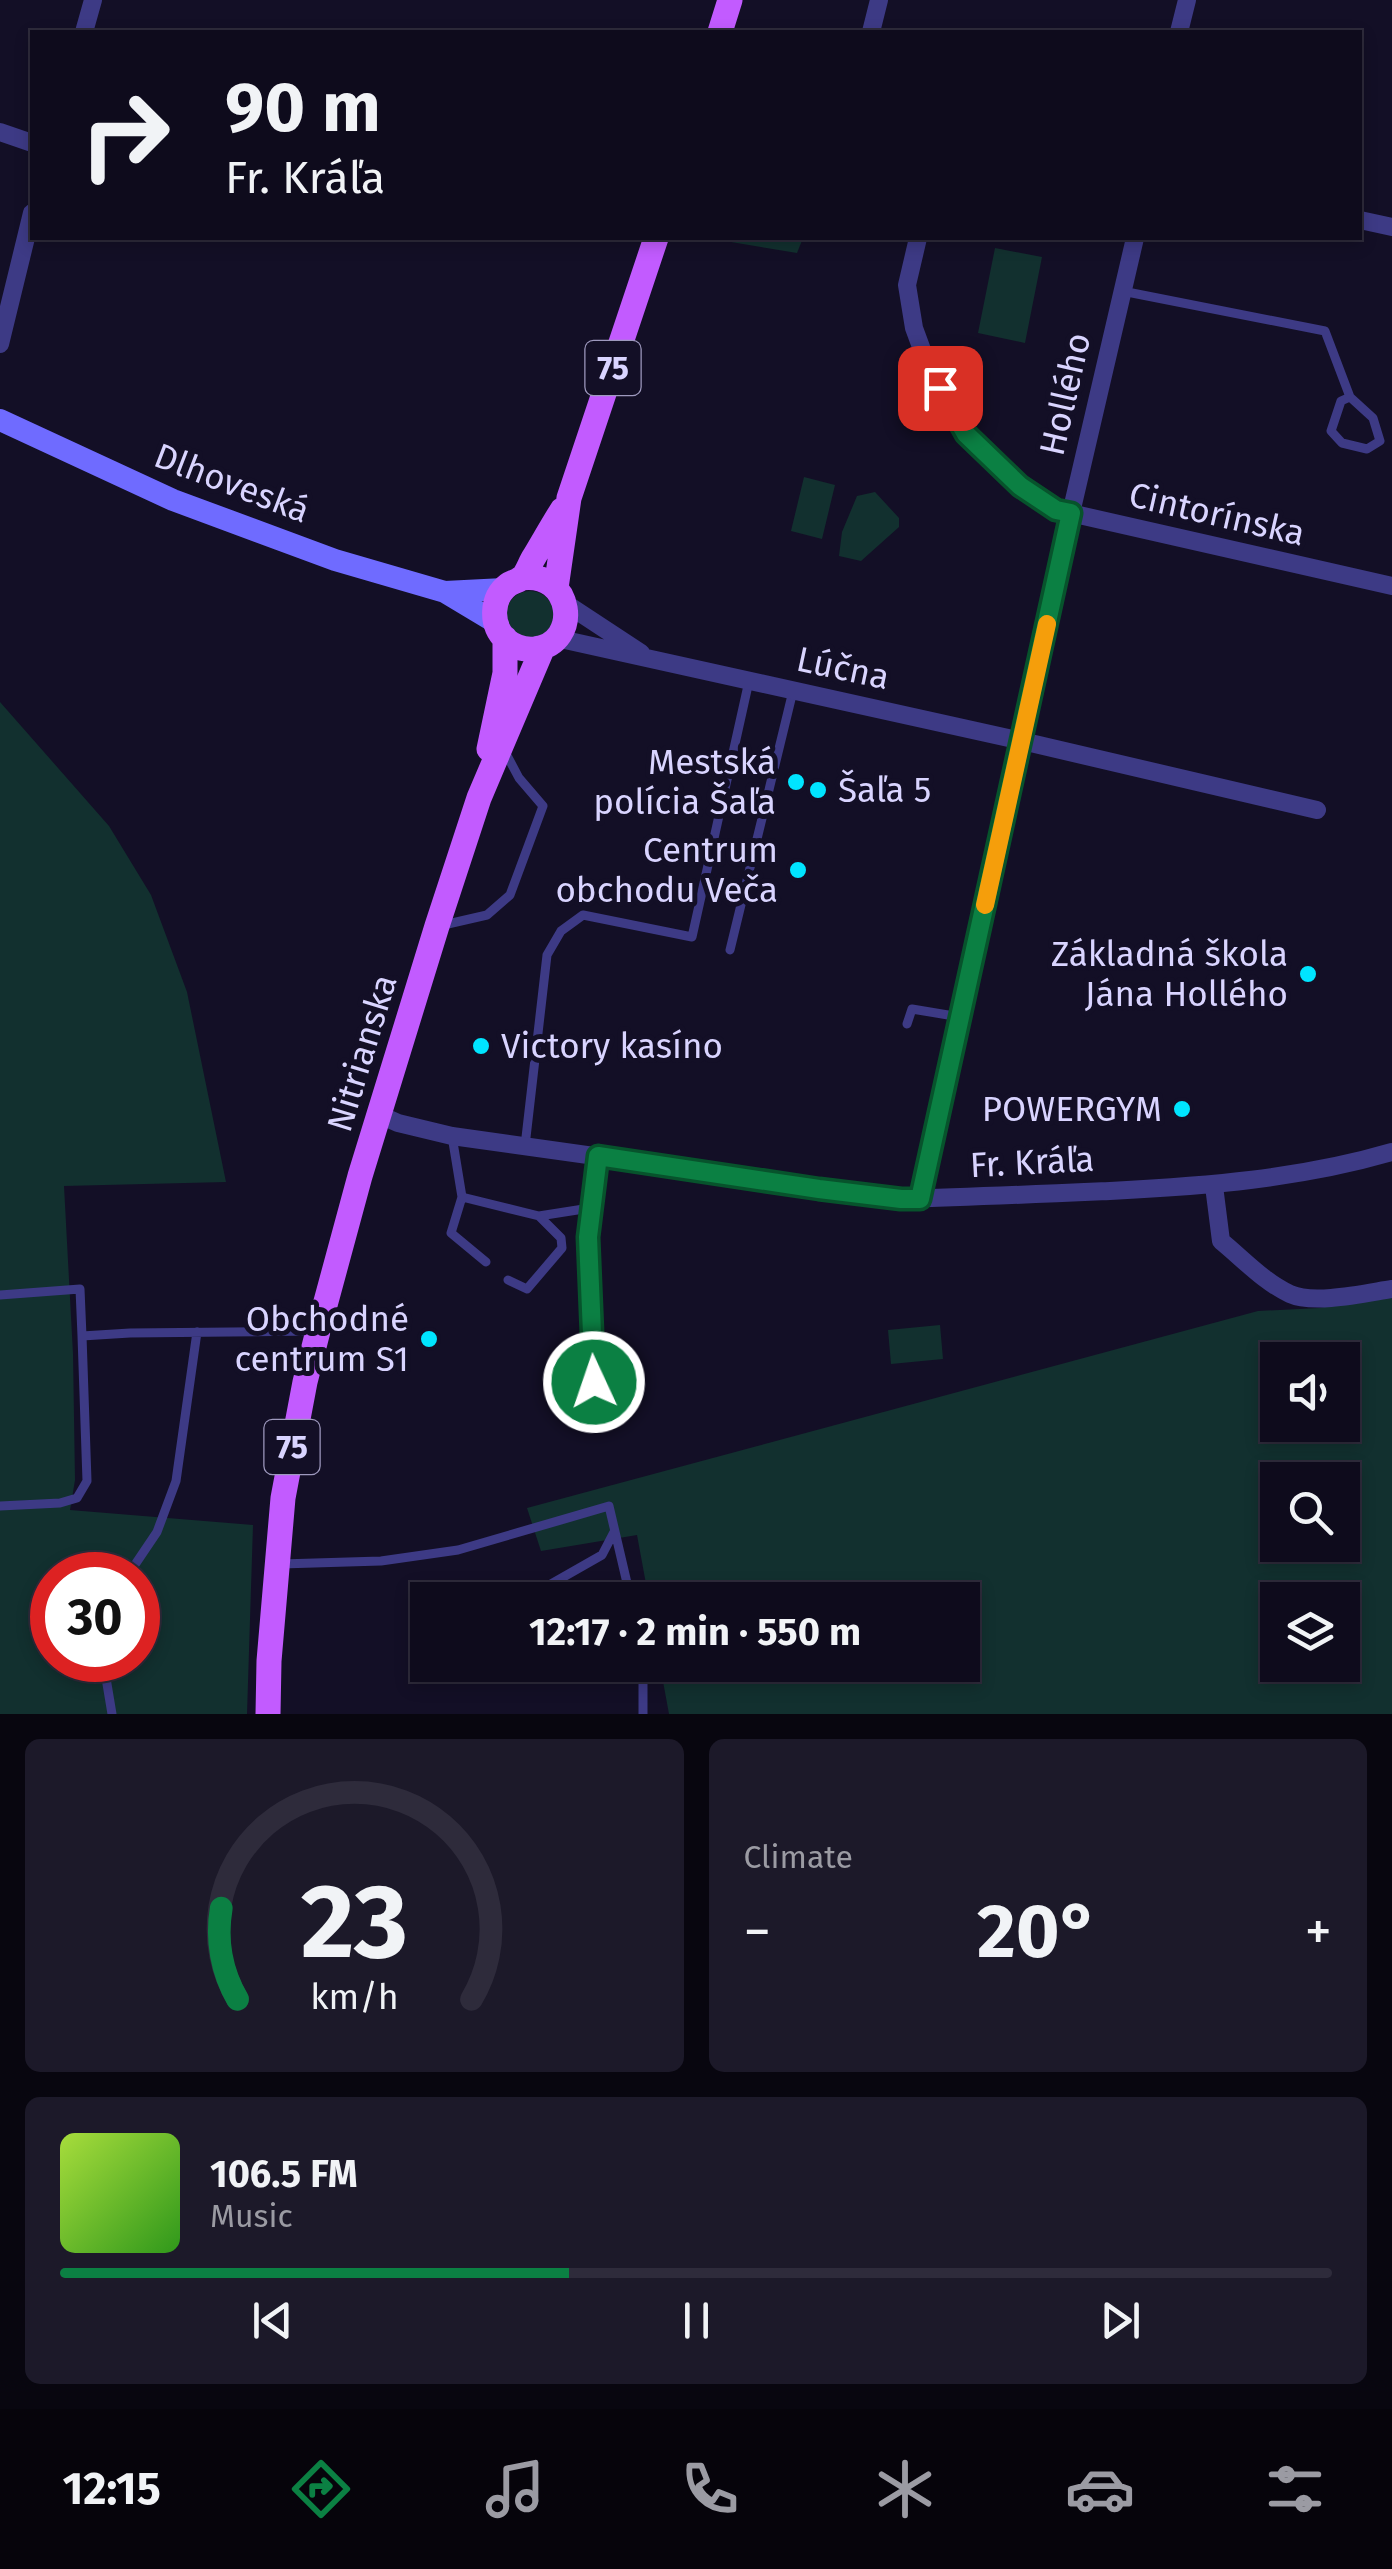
<!DOCTYPE html>
<html lang="en">
<head>
<meta charset="utf-8">
<style>
	:root { --surface:#0e0b1c; --page:#1c1929; --text:#f1f3f6; --muted:#9b9ba3; --line:#2e2b3b; --accent:#0b8043 }
	body { margin:0; font-family:"Fira Sans",sans-serif; background:var(--page); color:var(--text); height:100vh; display:flex; flex-direction:column; font-size:38px; white-space:nowrap }
	* { box-sizing:border-box; margin:0 }
	p { font-size:32px; color:var(--muted) }
	.icon { flex:none; width:55px; height:55px; fill:none; stroke:currentColor; stroke-width:2; stroke-linecap:round; stroke-linejoin:round }
	.map { position:relative; height:1714px; overflow:hidden }
	.drawer { display:flex; flex-direction:column; gap:25px; padding:25px; background:#08060f; flex:1 }
	.drawer>* { flex:none }
	.hud { position:absolute; left:30px; top:30px; width:1332px; height:210px; border-radius:0px; box-shadow:0 5px 15px #0003,0 0 0 2px var(--line); background:#0e0b1c; color:var(--text); overflow:hidden }
	.tools { position:absolute; left:1260px; top:1342px; display:grid; gap:20px }
	.tools a { display:grid; place-items:center; width:100px; height:100px; border-radius:0px; background:var(--surface); box-shadow:0 5px 15px #0003,0 0 0 2px var(--line); font-size:50px }
	.speed { position:absolute; left:30px; top:1552px; display:flex; gap:20px; font-size:50px; font-weight:700; text-align:center }
	.speed>* { display:grid; place-content:center; width:130px; height:130px; border-radius:50%; background:var(--surface); box-shadow:0 5px 15px #0003,0 0 0 2px var(--line); line-height:1 }
	.speed .limit { border:15px solid #d22; background:#fff; color:#111 }
	.pin { position:absolute; display:grid; place-items:center; width:85px; height:85px; color:#fff; margin:-42px; border-radius:20px; box-shadow:0 5px 15px #0006 }
	.me { position:absolute; width:110px; margin:-55px; rotate:357deg; stroke-linejoin:round; filter:drop-shadow(0 0 8px #0008) }
	.turn { display:flex; align-items:center; gap:35px; height:210px; padding:0 30px; font-size:45px }
	.turn .icon { width:130px; height:130px; stroke-width:2.5 }
	.turn b { display:block; font-size:70px; line-height:85px }
	.big { font-size:75px; font-weight:700; line-height:1.1 }
	.drawer .card { flex:1; display:flex; flex-direction:column; justify-content:center; gap:15px; min-width:0; padding:0 35px; border-radius:15px; background:var(--page) }
	.drawer .dial { align-items:center; gap:0 }
	.dial svg { height:260px; overflow:visible; fill:none; stroke:var(--line); stroke-width:7; stroke-linecap:round; text-anchor:middle }
	.dial text { fill:var(--text); stroke:none }
	.song { display:flex; align-items:center; gap:30px }
	.cover { width:120px; height:120px; border-radius:15px; background:linear-gradient(135deg,hsl(80 70% 55%),hsl(110 70% 35%)) }
	.played { height:10px; border-radius:5px; background:linear-gradient(90deg,var(--accent) 40%,var(--line) 40%) }
	.keys { display:flex; justify-content:space-around; direction:ltr }
	.heat { display:flex; justify-content:space-between; align-items:center; font-size:55px; direction:ltr }
	.drawer .tiles { flex:1; display:grid; gap:25px; grid-template-columns:1fr 1fr }
	.card:last-child { grid-column:span 2 }
	.trip { position:absolute; left:410px; top:1582px; width:570px; height:100px; border-radius:0px; background:var(--surface); box-shadow:0 5px 15px #0003,0 0 0 2px var(--line); font-weight:700; line-height:100px; text-align:center }
	.tabs { display:flex; height:160px; justify-content:space-around; align-items:center; background:#06040b; color:var(--muted) }
	.tabs .icon { width:70px; height:70px }
	.tabs .active { color:var(--accent) }
	.tabs b { font-size:45px; color:var(--text) }
	.map>svg:first-child { display:block }
	.green { fill:#12302f; fill-rule:evenodd }
	.lines { fill:none; stroke-linecap:round; stroke-linejoin:round }
	.service { stroke:#3d3a85; stroke-width:9 }
	.minor { stroke:#3d3a85; stroke-width:18 }
	.secondary { stroke:#6f6bff; stroke-width:22 }
	.primary { stroke:#c25bff; stroke-width:25 }
	.route-casing { stroke:#07532c; stroke-width:25 }
	.route { stroke:#0b8043; stroke-width:18 }
	.slow { stroke:#f59e0b; stroke-width:18 }
	.poi-dot { fill:#00e5ff; stroke:#130f26; stroke-width:4 }
	.labels { text-anchor:middle; dominant-baseline:central; stroke-width:10; stroke-linejoin:round; paint-order:stroke }
	.shield { fill:#130f26; stroke:#9e99be; stroke-width:2.5 }
	.shield-label { font-size:32px; font-weight:bold; fill:#d9d4ff }
	.street-label { font-size:35px; fill:#d9d4ff; stroke:#130f26 }
	.poi-label { font-size:35px; fill:#d9d4ff; stroke:#130f26; text-anchor:end }
</style>
</head>
<body>
<div class="map">
<svg width="1392" height="1714" viewBox="0 0 1392 1714">
	<rect width="100%" height="100%" fill="#130f26"/>
	<path class="green" d="M707,238h96l-6,15z
		M995,248l47,9 -17,86 -47,-10z
		M804,477l31,8 -13,54 -31,-8z
		M875,492l24,26v9l-38,34 -22,-5 3,-24 15,-36z
		M506 615a24 24 0 1 1 48 0a24 24 0 1 1-48 0Z
		M0,702l109,124 42,69 36,97 39,190 -162,4 9,168 2,126 -5,30 183,15 -6,189h-247zM52,1575h86v85h-86z
		M1392,1295v419h-723l-9,-49h302v-65h-313l-12,-65 -96,16 -14,-43 731,-197 61,-3zM1278,1360h64v65h-64zM1278,1480h64v65h-64zM1278,1600h64v65h-64z
		M940,1325l3,34 -52,5 -3,-34z"/>
	<g class="lines">
		<path class="service" d="M1122,291l203,40 25,66 23,21 7,23 -13,8 -25,-6 -11,-12 10,-30 9,-4
			M439,926l48,-11 23,-20 33,-89 -24,-28 -16,-30
			M730,950l63,-259
			M907,1024l5,-15 48,8
			M452,1136l10,61 77,19 51,-8
			M525,1146l22,-191 14,-24 22,-16 109,22 57,-256
			M462,1197l-11,36 35,29
			M508,1280l19,9 35,-41 -1,-10 -22,-22
			M0,1295l80,-6 2,47 48,-3 187,-2
			M0,1506l60,-3 17,-5 10,-17 -5,-145
			M281,1564l100,-3 77,-11 151,-44 22,94
			M128,1575l29,-43 19,-51 21,-149
			M523,1600l79,-45 12,-23
			M103,1660l9,54
			M643,1665v49"/>
		<path class="minor" d="M84,32l9,-32
			M871,32l8,-32
			M1179,32l8,-32
			M0,132l32,11
			M1360,220l32,7
			M918,238l-11,47 7,43 14,38 38,68 55,52 36,24 335,76
			M0,344l32,-131
			M565,603l76,50
			M556,638l466,103 295,69
			M380,1115l18,8 54,13 449,63c70,-2 139,-5 209,-8 95,-5 190,-12 282,-39
			M1214,1186l7,55c22,18 43,41 69,53 24,11 76,-1 102,-5
			M920,1199l151,-686 64,-275
			M594,1381l-6,-144 10,-81"/>
		<path class="secondary" d="M0,420l173,80 162,60 110,32 50,30
			M445,592l59,-3"/>
		<path class="primary" d="M720,32l10,-32
			M521,578c52,-8 61,65 14,71 -11,1 -21,-2 -29,-9 -16,-15 -15,-42 2,-55 4,-3 10,-4 14,-7 5,-5 8,-15 12,-21 9,-15 18,-31 28,-47
			M556,588l13,-90 87,-260
			M489,749l16,-76v-35
			M268,1714l1,-53 14,-163 22,-116 13,-51 42,-155 77,-250 42,-128 64,-151"/>
	</g>
	<g class="lines">
		<g class="route-casing">
			<path id="route" d="M594,1382l-6,-145 10,-81 221,33 82,10h19l151,-686 -15,-3 -36,-24 -54,-52 -26,-46"/>
		</g>
		<use href="#route" class="route"/>
		<path class="slow" d="M985,905l62,-281"/>
	</g>
	<g class="poi-dot">
		<circle cx="796" cy="782" r="10"/>
		<circle cx="818" cy="790" r="10"/>
		<circle cx="798" cy="870" r="10"/>
		<circle cx="1308" cy="974" r="10"/>
		<circle cx="481" cy="1046" r="10"/>
		<circle cx="1182" cy="1109" r="10"/>
		<circle cx="429" cy="1339" r="10"/>
	</g>
	<g class="labels">
		<g class="shield">
			<rect x="585.5" y="341" width="55" height="54" rx="8"/>
			<rect x="264.5" y="1420" width="55" height="54" rx="8"/>
		</g>
		<g class="shield-label">
			<text x="613" y="368">75</text>
			<text x="292" y="1447">75</text>
		</g>
		<g class="street-label">
			<text transform="translate(1065 394) rotate(-77)">Hollého</text>
			<text transform="translate(232 483) rotate(21)">Dlhoveská</text>
			<text transform="translate(1217 514) rotate(13)">Cintorínska</text>
			<text transform="translate(843 668) rotate(12)">Lúčna</text>
			<text transform="translate(362 1053) rotate(-73)">Nitrianska</text>
			<text transform="translate(1032 1162) rotate(-3)">Fr. Kráľa</text>
		</g>
		<g class="poi-label">
			<text x="776" y="762">Mestská<tspan x="776" dy="40">polícia Šaľa</tspan></text>
			<text x="838" y="790" text-anchor="start">Šaľa 5</text>
			<text x="778" y="850">Centrum<tspan x="778" dy="40">obchodu Veča</tspan></text>
			<text x="1288" y="954">Základná škola<tspan x="1288" dy="40">Jána Hollého</tspan></text>
			<text x="501" y="1046" text-anchor="start">Victory kasíno</text>
			<text x="1162" y="1109">POWERGYM</text>
			<text x="409" y="1319">Obchodné<tspan x="409" dy="40">centrum S1</tspan></text>
		</g>
	</g>
</svg>
<div class="tools">
<a><svg class="icon" aria-label="sound" viewBox="0 0 24 24"><path d="M4 9h4l5-4v14l-5-4H4zM17 9q2 3 0 6"/></svg></a>
<a><svg class="icon" aria-label="search" viewBox="0 0 24 24"><circle cx="10" cy="10" r="6"/><path d="M15 15l6 6"/></svg></a>
<a><svg class="icon" aria-label="layers" viewBox="0 0 24 24"><path d="M12 4l9 5-9 5-9-5zM3 14l9 5 9-5"/></svg></a>
</div>
<div class="speed"><div class="limit">30</div></div>
<div class="pin" style="left:940px;top:388px;background:#d93025"><svg class="icon" aria-label="arrive" viewBox="0 0 24 24"><path d="M6 21V4h12l-3 4 3 4H6"/></svg></div>
<svg class="me" style="left:594px;top:1382px" viewBox="-20 -20 40 40"><circle r="17" fill="#0b8043" stroke="#fff" stroke-width="3"/><path d="M0-11L8 9 0 5-8 9z" fill="#fff"/></svg>
<div class="trip">12:17 · 2 min · 550 m</div>
<div class="hud">
<div class="turn"><svg class="icon" aria-label="right" viewBox="0 0 24 24"><path d="M7 20v-9h11M14 6l5 5-5 5"/></svg><div><b>90 m</b>Fr. Kráľa</div></div>
</div>
</div>
<section class="drawer">
<div class="tiles">
<div class="card dial"><svg viewBox="0 0 100 80">
<path d="M14 69A42 42 0 1 1 86 69"/>
<path d="M14 69A42 42 0 0 1 9 41" stroke="#0b8043"/>
<text x="50" y="56" font-size="32" font-weight="700">23</text>
<text x="50" y="72" font-size="11">km/h</text>
</svg></div>
<div class="card"><p>Climate</p>
<div class="heat"><a>−</a><b class="big">20°</b><a>+</a></div>
</div>
<div class="card">
<div class="song"><i class="cover"></i><div><b>106.5 FM</b><p>Music</p></div></div>
<div class="played"></div>
<div class="keys"><svg class="icon" aria-label="previous" viewBox="0 0 24 24"><path d="M18 5L8 12l10 7zM5 5v14"/></svg><svg class="icon" aria-label="pause" viewBox="0 0 24 24"><path d="M8 5v14M16 5v14"/></svg><svg class="icon" aria-label="next" viewBox="0 0 24 24"><path d="M6 5l10 7-10 7zM19 5v14"/></svg></div>
</div>
</div>
</section>
<nav class="tabs">
<b>12:15</b>
<svg class="icon active" aria-label="directions" viewBox="0 0 24 24"><path d="M12 3l9 9-9 9-9-9zM9 14v-3h6M13 9l2 2-2 2"/></svg>
<svg class="icon" aria-label="music" viewBox="0 0 24 24"><path d="M9 18V5l10-2v13"/><circle cx="6" cy="18" r="3"/><circle cx="16" cy="16" r="3"/></svg>
<svg class="icon" aria-label="phone" viewBox="0 0 24 24"><path d="M5 4h4l2 5-3 2q2 4 5 5l2-3 5 2v4C11 20 4 13 5 4z"/></svg>
<svg class="icon" aria-label="climate" viewBox="0 0 24 24"><path d="M12 3v18M4 7l16 10M4 17L20 7"/></svg>
<svg class="icon" aria-label="car" viewBox="0 0 24 24"><path d="M5 17H2v-5l4-1 3-4h7l3 4 3 1v5h-3M9 17h6M6 11h13"/><circle cx="7" cy="17" r="2"/><circle cx="17" cy="17" r="2"/></svg>
<svg class="icon" aria-label="filters" viewBox="0 0 24 24"><path d="M4 7h16M4 17h16"/><circle cx="9" cy="7" r="2"/><circle cx="15" cy="17" r="2"/></svg>
</nav>
</body>
</html>
